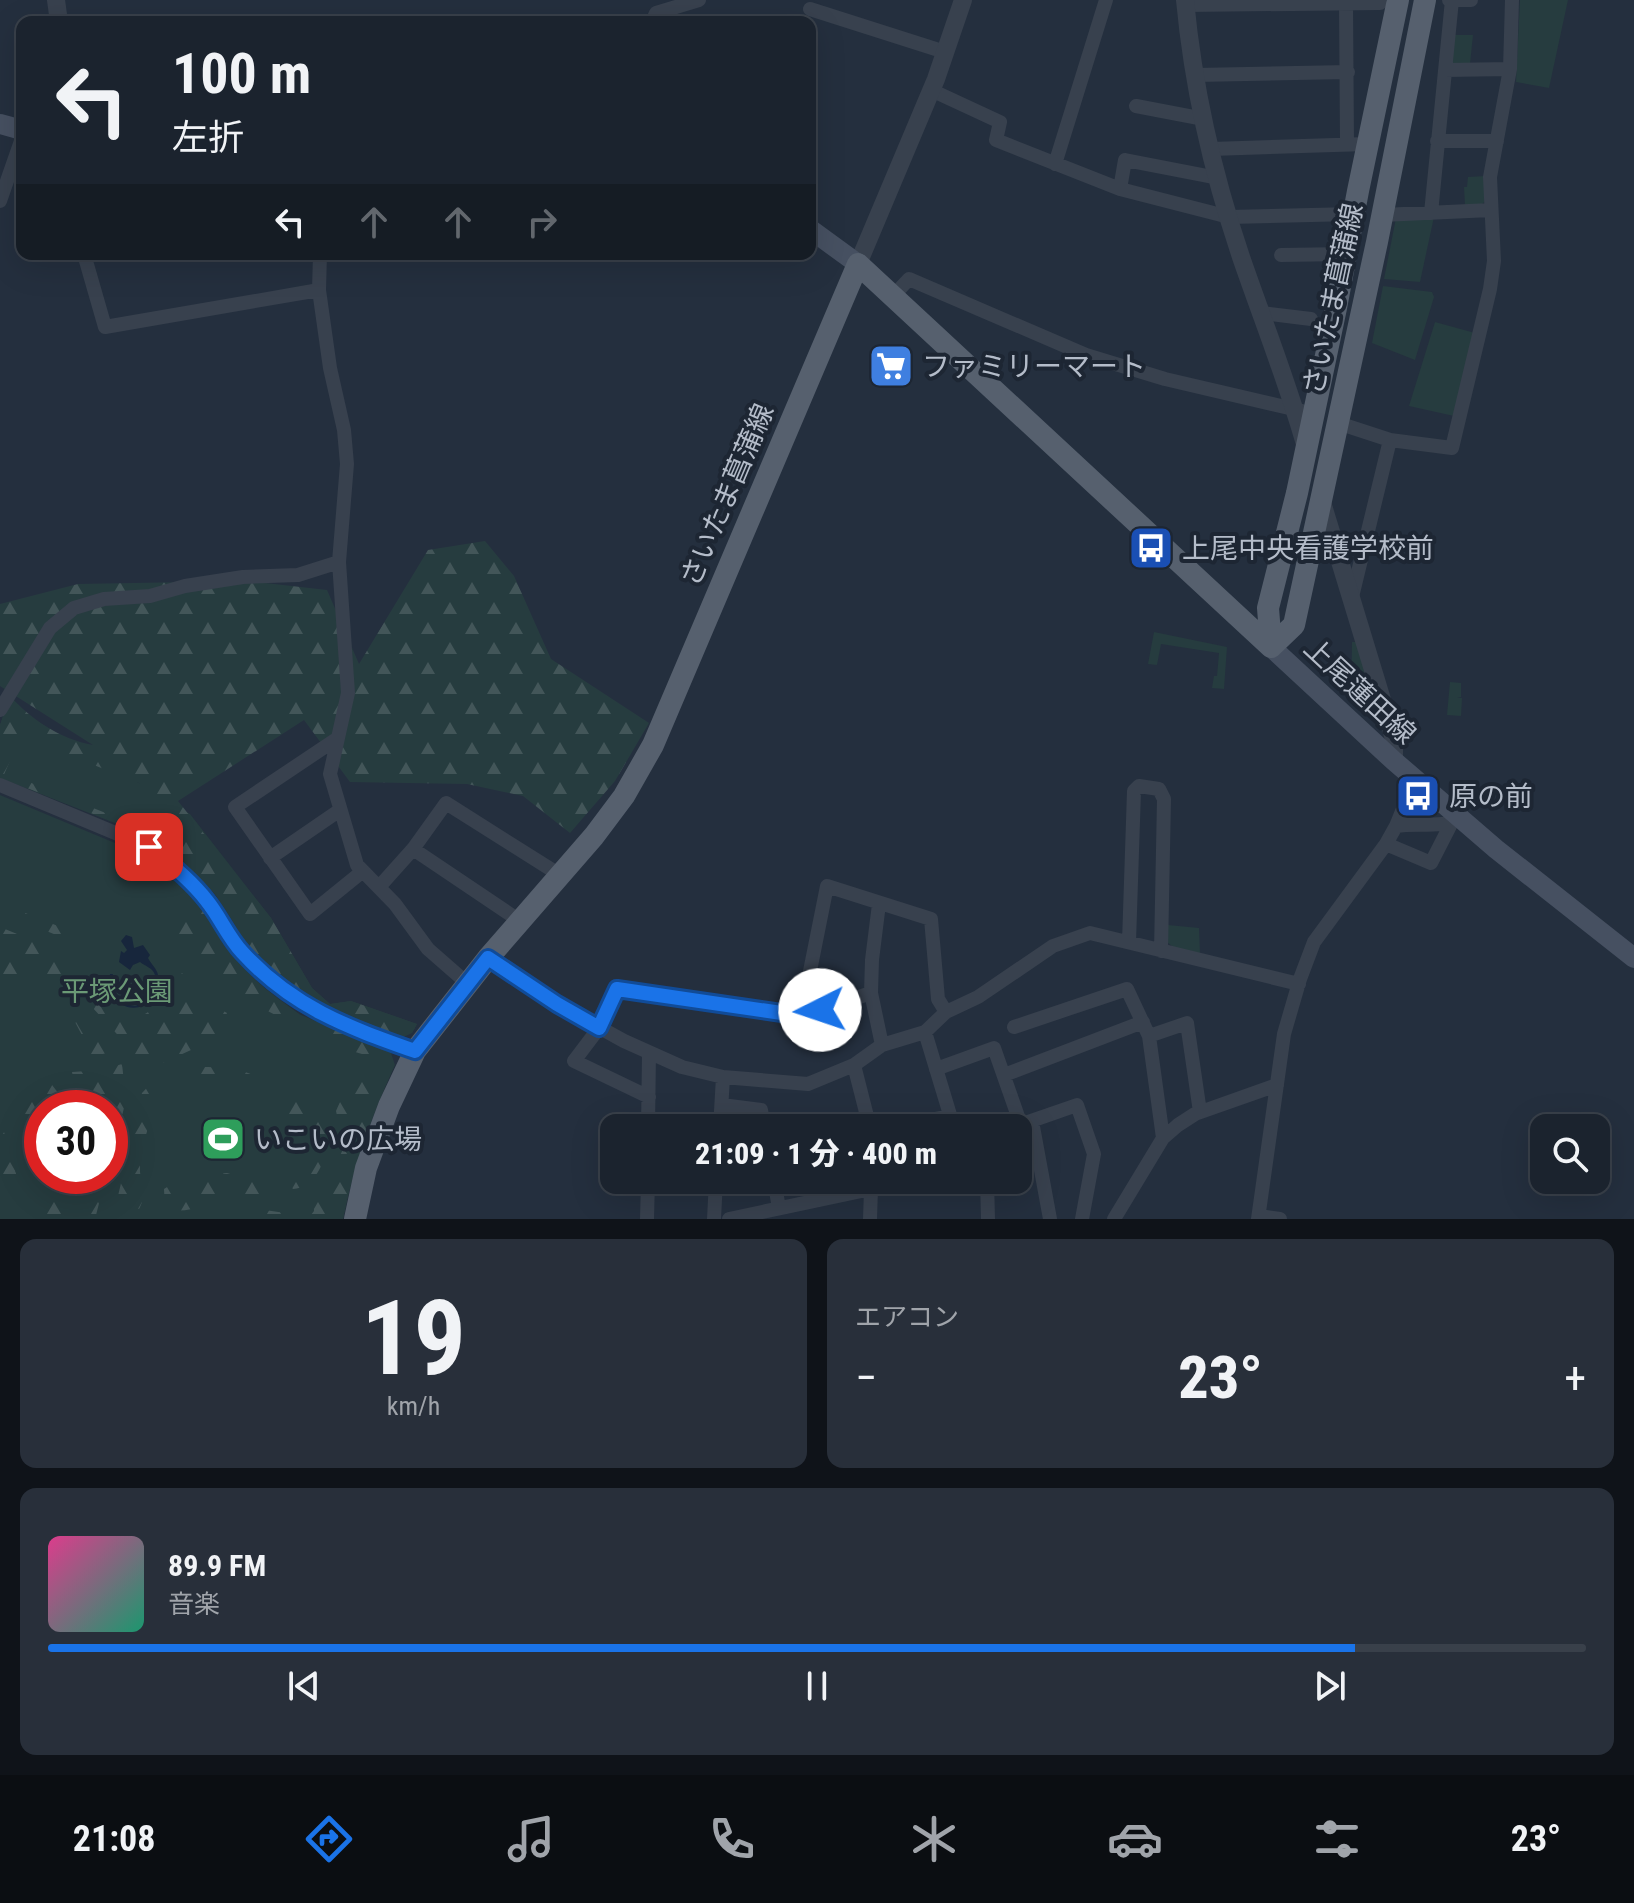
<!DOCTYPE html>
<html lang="ja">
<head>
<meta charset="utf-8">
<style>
	:root { --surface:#1b232e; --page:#282f3a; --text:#f1f3f6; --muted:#a0a4aa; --line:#39404a; --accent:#1a73e8 }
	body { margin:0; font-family:"Roboto Condensed","Noto Sans JP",sans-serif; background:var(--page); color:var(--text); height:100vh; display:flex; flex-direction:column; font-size:30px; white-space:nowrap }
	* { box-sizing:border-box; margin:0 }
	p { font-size:26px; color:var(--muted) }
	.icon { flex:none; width:44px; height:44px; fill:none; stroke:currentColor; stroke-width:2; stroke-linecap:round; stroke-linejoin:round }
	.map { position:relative; height:1219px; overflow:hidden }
	.drawer { display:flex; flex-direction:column; gap:20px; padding:20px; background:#0f1319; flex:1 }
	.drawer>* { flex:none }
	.hud { position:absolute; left:16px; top:16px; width:800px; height:244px; border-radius:16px; box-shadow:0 8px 32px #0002,0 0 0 2px var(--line); background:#1b232e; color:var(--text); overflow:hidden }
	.buttons { position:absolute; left:1530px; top:1114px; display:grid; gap:16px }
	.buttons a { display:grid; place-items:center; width:80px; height:80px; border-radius:16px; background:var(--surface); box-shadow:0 8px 32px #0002,0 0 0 2px var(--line); font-size:40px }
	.speed { position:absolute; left:24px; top:1090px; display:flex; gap:16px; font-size:40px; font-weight:700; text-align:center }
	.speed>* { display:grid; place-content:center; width:104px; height:104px; border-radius:50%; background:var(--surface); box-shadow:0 8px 32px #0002,0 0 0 2px var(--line); line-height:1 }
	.speed .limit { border:12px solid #d22; background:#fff; color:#111 }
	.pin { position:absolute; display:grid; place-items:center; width:68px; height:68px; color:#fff; margin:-34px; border-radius:16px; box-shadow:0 4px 12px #0006 }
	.me { position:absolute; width:88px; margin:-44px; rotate:266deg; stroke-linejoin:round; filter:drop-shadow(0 0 6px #0008) }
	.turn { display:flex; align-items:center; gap:28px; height:168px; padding:0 24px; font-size:36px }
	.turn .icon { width:104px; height:104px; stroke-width:2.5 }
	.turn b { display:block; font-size:56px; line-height:68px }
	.lanes { display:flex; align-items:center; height:76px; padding:0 24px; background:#0003; justify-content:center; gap:40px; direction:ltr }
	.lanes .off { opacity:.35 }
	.big { font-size:60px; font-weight:800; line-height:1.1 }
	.drawer .tile { flex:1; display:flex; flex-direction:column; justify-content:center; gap:12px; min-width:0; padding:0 28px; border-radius:16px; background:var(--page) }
	.drawer .dial { align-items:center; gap:0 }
	.dial b { font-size:104px; line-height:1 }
	.song { display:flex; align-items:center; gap:24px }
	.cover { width:96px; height:96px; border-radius:12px; background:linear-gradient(135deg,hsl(330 70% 55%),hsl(160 70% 35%)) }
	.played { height:8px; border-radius:4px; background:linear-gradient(90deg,var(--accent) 85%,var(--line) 85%) }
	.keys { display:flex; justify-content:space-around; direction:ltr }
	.heat { display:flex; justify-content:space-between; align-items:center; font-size:44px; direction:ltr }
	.drawer .tiles { flex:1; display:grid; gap:20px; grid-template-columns:1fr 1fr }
	.tile:last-child { grid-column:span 2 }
	.trip { position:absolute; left:600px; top:1114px; width:432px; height:80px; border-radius:16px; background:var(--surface); box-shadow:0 8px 32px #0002,0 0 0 2px var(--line); font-weight:800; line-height:80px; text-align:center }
	.dock { display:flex; height:128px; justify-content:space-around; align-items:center; background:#0b0e12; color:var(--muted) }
	.dock .icon { width:56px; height:56px }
	.dock .selected { color:var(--accent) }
	.dock b { font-size:36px; color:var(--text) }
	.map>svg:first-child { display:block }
	.green { fill:#263c3f; fill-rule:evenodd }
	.forest { fill:url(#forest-firs) }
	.water { fill:#17263c }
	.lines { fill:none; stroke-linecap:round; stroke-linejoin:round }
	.minor { stroke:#38414e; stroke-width:14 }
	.tertiary { stroke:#38414e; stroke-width:18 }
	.secondary { stroke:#465061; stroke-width:20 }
	.primary { stroke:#56606e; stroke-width:22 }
	.route-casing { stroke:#114b97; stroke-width:20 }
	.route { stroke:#1a73e8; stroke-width:14 }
	.labels { text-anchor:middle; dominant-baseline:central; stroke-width:8; stroke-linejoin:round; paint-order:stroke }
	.street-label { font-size:28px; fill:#b4bcc9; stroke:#1d2633 }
	.poi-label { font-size:28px; fill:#b4bcc9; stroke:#1d2633; text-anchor:start }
	.park-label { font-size:28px; fill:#6b9a76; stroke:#1d2633 }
</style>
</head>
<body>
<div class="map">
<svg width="1634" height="1219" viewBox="0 0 1634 1219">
	<defs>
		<pattern id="forest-firs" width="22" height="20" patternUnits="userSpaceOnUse" patternTransform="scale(2)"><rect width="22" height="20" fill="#263c3f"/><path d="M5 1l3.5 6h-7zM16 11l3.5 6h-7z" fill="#435659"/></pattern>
	</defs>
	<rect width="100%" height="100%" fill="#242f3e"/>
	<path class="green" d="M1520,0h48l-19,88 -33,-6z
		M1453,35h20l-3,29h-17l-3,-2z
		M1486,176l1,24 -5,4 -17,1 -1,-18h3l1,-10z
		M1434,217l-14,65 -36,-3 12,-61z
		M1383,286l49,6 2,5 -19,63 -43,-17z
		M1435,322l40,11 -21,83 -45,-10z
		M1154,632l73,15 -3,42 -12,-1 2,-12h3l2,-23 -58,-9 -4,21 -9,-1z
		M1352,642h4l14,42 -13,4 -1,15h-5z
		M1450,682l11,1v14l-4,1h5l-1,18 -14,-1z
		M10,696l17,19 163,99 81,104 41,70 18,16 21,-3 66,23 -5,9 -102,-33 -60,-52 -35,-54 -43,-42 -19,-14 -153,-60v-53z
		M0,795l151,63 20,14 38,41 19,35 27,33 44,33 92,39 4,12c-23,50 -41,100 -52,154h-343zM42,1108h68v68h-68z
		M1168,925l31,3 1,26 -27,-7 -7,-6z"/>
	<path class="forest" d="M485,541l29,35 37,83 98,64 -34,58 -45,52 -47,-37 -56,-12 -117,-2 -46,-62 -126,81 93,117 41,70 18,16 21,-3 66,23 -5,9 -13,6c-49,-20 -103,-37 -140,-78 -18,-20 -27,-47 -44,-67 -24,-29 -54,-52 -88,-67l1,-5 23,9 10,-25 -22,-23 -118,-47 -19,43 -2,-1v-53l10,-29c22,24 50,43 83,49l-93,-59v-82l78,-20 169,-3 80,9 32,74 69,-114z
		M29,782l79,32 -2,5 -79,-31z
		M197,901c14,15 20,32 32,48 19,27 43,47 70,65l-8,9 -72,-37 -50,-64z
		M0,903l68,27 -2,9 -66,-27z
		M0,927l76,31 -5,21 -21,6 -17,-6 -19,12 -14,5z
		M182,973l19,25 26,15 -17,36 -19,1 -46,21 -17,-25 -37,-40 7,-9 32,22c25,-4 37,-25 52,-46z
		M70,998l37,55c-12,3 -30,6 -40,-1l1,-7 10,-2 5,-6 -8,-15 -13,-14 2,-9z
		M334,1029l57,24 -6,8 -33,-10 -22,-13z
		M122,1064l4,36 -16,63v-55h-31l-7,-36 30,-2z
		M198,1067c22,0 56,0 70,21l-5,5c-27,-8 -39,-22 -70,-17z
		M355,1067l21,7 -3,9 8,11c-18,40 -30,83 -38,125h-35l6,-8 -1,-15 20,-25 11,-24 -8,-36z
		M157,1077l13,3c-14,21 -31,67 -30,92 2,17 8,19 -1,37l-21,-13 24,-103z
		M49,1081l13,17v10h-20v68h12l-7,16 -10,-3c-6,-26 -5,-50 -14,-74l10,-27z
		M297,1096c10,8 20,16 26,28 10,21 -3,64 -30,65l-8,-9 7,-12 19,-18 -2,-19 -21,-17 -2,-17z
		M0,1128l4,4 17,59 -19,10z
		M227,1173c18,5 33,14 52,13l2,8c-18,9 -36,1 -56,5 -22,4 -38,17 -60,9l-1,-19 19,-12z
		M69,1176h37l-11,43c-15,-11 -29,-23 -26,-43z
		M54,1201l20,18h-74v-3l19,-1z
		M265,1210l20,3 11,6h-86z"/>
	<path class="water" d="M126,935l6,2 2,11 9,-3 7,10 -2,3c3,6 9,11 10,17 9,30 -34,48 -49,15l1,-16h3c-7,17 5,30 22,32 13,-4 25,-17 20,-31 -2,-7 -10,-9 -15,-13l-7,3 -3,5 -11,-8 2,-11 3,2 3,-3 -6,-9z"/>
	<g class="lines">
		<path class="minor" d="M1449,0h22
			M1346,3l1,140
			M1185,5l195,-2
			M810,9l135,43
			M652,22l4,-9 43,-13
			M1445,70l65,-1
			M1196,75l152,-3
			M931,90l69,32 -4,18 124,49 109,28 124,-3
			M1136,106l68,13
			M1437,141h60
			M1211,149l156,-5
			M1055,164l51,-164
			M1120,189l5,-29 93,18
			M0,201l22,-63
			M1431,213l21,-213
			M1382,215l109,-5
			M84,254l21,73 214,-37
			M320,254l-1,36 11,78 14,62 3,34 -8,98 9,131 -18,81 27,91 38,39 33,45 40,35
			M1281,255l65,-1
			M893,296l16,-17 177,76 79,24 137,32
			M1262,313l49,6
			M1338,423l52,17 62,8 38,-159 4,-28 -4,-84 20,-108 2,-69
			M1352,597l38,-157
			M0,710l50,-82 24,-20 30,-9 46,-3 35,-10 58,-9 55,-2 41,-13
			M338,738l-103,69 75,107 53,-43
			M0,785l149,62 25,19 33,35 32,48 35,36 32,22 109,44
			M1396,826l19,-47
			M1386,844l45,19 20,-39
			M413,849l107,72
			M270,858l70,-48
			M379,887l34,-38 33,-46 114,72
			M1129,942l5,-151 5,-5 20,3 5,10 -3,152
			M488,958l69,46 67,37 58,26 41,10 85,7 46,-19 28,-20 -11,-52 1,-33 7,-56
			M820,1010l-12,-29 19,-95 104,33 7,80 8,13
			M1014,1027l113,-38 22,47 14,102
			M1149,1036l38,-13 13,89
			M882,1045l43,-13
			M854,1065l16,63
			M936,1069l58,-21 27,77
			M1004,1075l139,-53
			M649,1097l-75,-36 25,-33 18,-39 185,27 69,-23
			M722,1105l39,5 3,18
			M1032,1121l18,98
			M815,1126l1,2
			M648,1128l1,-75
			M720,1128l3,-51
			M888,1128l62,-12
			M954,1128l-29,-96 21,-20 32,-15 75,-51 37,-13 209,51
			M1011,1128l66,-23 17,49 -12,65
			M774,1180l5,28
			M987,1180l1,39
			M1259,1216l21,3
			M647,1219l1,-39
			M714,1219l2,-39
			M729,1219l142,-30v-9
			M870,1219l1,-30
			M1114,1219l49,-81 15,-13 17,-11 82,-29
			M1258,1219l26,-185 16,-55 14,-37 72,-98 10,-18c21,-3 47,2 66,-7"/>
		<path class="tertiary" d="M56,0l3,22
			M1185,0c8,86 28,174 56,257 22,64 47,126 65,191
			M858,264l78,-185 27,-79
			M1321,499l73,240v22"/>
		<path class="secondary" d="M0,124l22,6
			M810,229l48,35
			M1271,647l123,114 102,88 138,109"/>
		<path class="primary" d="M1271,647l23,-22 83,-383 48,-242
			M1271,647l-3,-39 29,-115 39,-185 22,-117 40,-191
			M355,1219l11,-51 23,-62 26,-55 73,-93 106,-122 30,-40 29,-51 205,-481 413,383"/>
	</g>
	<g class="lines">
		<g class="route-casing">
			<path id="route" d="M149,847c21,16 42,33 58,54 13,16 21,36 35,51 50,55 105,75 173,99l73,-93 69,46 42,24 18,-39 185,27 18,-6"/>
		</g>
		<use href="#route" class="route"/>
	</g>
	<defs>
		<g id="supermarket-square" transform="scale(2.3)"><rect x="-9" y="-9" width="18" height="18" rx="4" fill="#3f7fe0" stroke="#1d2633"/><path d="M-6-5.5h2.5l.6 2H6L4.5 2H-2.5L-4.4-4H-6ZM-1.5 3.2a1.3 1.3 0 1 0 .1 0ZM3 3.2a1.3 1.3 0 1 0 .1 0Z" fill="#fff"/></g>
		<g id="bus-square" transform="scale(2.3)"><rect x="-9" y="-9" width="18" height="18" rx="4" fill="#1a4fb4" stroke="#1d2633"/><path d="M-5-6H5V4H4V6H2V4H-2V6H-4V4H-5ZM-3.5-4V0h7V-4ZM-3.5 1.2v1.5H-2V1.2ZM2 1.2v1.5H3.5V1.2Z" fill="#fff"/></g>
		<g id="stadium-square" transform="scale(2.3)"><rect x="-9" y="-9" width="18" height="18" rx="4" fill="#2e9e5b" stroke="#1d2633"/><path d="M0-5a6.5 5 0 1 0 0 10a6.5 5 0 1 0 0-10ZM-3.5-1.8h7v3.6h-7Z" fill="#fff"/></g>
	</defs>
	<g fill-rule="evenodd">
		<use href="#supermarket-square" x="891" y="366"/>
		<use href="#bus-square" x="1151" y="548"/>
		<use href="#bus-square" x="1418" y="796"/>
		<use href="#stadium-square" x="223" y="1139"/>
	</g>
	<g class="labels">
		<g class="street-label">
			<text transform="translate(1333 299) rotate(-78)">さいたま菖蒲線</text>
			<text transform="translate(727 495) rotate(-67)">さいたま菖蒲線</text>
			<text transform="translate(1360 691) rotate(43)">上尾蓮田線</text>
		</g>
		<g class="poi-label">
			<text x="922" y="366">ファミリーマート</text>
			<text x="1182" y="548">上尾中央看護学校前</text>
			<text x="1449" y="796">原の前</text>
			<text x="254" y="1139">いこいの広場</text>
		</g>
		<g class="park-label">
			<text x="117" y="991">平塚公園</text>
		</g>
	</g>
</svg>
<div class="buttons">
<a><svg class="icon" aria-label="search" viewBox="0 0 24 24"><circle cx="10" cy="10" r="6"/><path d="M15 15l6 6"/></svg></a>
</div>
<div class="speed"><div class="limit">30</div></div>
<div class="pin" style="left:149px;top:847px;background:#d93025"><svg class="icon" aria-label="arrive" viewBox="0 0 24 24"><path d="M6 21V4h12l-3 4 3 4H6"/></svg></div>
<svg class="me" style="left:820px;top:1010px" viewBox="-20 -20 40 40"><circle r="19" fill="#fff"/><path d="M0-13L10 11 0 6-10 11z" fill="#1a73e8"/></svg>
<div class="trip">21:09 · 1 分 · 400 m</div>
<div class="hud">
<div class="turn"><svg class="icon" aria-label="left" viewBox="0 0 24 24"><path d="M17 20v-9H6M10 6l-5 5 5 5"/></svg><div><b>100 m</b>左折</div></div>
<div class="lanes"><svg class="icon" aria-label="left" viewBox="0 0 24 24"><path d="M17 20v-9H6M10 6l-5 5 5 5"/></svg><svg class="icon off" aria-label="ahead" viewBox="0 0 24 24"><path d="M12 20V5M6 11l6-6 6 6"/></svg><svg class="icon off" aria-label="ahead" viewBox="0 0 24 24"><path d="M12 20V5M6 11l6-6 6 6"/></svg><svg class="icon off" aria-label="right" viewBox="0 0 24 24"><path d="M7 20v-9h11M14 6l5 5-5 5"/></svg></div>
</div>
</div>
<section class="drawer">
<div class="tiles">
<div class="tile dial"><b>19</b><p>km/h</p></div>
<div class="tile"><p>エアコン</p>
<div class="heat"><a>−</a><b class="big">23°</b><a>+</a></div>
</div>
<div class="tile">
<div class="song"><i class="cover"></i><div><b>89.9 FM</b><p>音楽</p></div></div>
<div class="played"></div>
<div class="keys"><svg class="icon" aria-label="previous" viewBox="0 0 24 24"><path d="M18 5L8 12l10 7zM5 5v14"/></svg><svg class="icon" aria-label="pause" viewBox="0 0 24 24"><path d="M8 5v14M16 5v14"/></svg><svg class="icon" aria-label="next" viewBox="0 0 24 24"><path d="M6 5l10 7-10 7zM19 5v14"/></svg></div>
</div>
</div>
</section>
<nav class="dock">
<b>21:08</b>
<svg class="icon selected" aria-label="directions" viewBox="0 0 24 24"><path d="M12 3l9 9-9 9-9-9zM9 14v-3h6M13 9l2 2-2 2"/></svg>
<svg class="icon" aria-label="music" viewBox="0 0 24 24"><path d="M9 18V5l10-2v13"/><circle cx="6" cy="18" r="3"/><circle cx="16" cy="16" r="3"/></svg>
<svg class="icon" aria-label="phone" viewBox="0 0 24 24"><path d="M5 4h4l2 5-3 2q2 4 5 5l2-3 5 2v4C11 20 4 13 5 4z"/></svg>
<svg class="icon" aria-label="climate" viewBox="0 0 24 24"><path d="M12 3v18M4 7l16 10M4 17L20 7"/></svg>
<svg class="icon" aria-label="car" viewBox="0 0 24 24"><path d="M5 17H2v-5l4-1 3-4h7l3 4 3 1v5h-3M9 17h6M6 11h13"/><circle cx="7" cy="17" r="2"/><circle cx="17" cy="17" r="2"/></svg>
<svg class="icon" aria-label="filters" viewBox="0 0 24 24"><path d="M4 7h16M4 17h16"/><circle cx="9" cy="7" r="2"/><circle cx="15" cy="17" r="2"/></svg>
<b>23°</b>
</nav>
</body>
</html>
